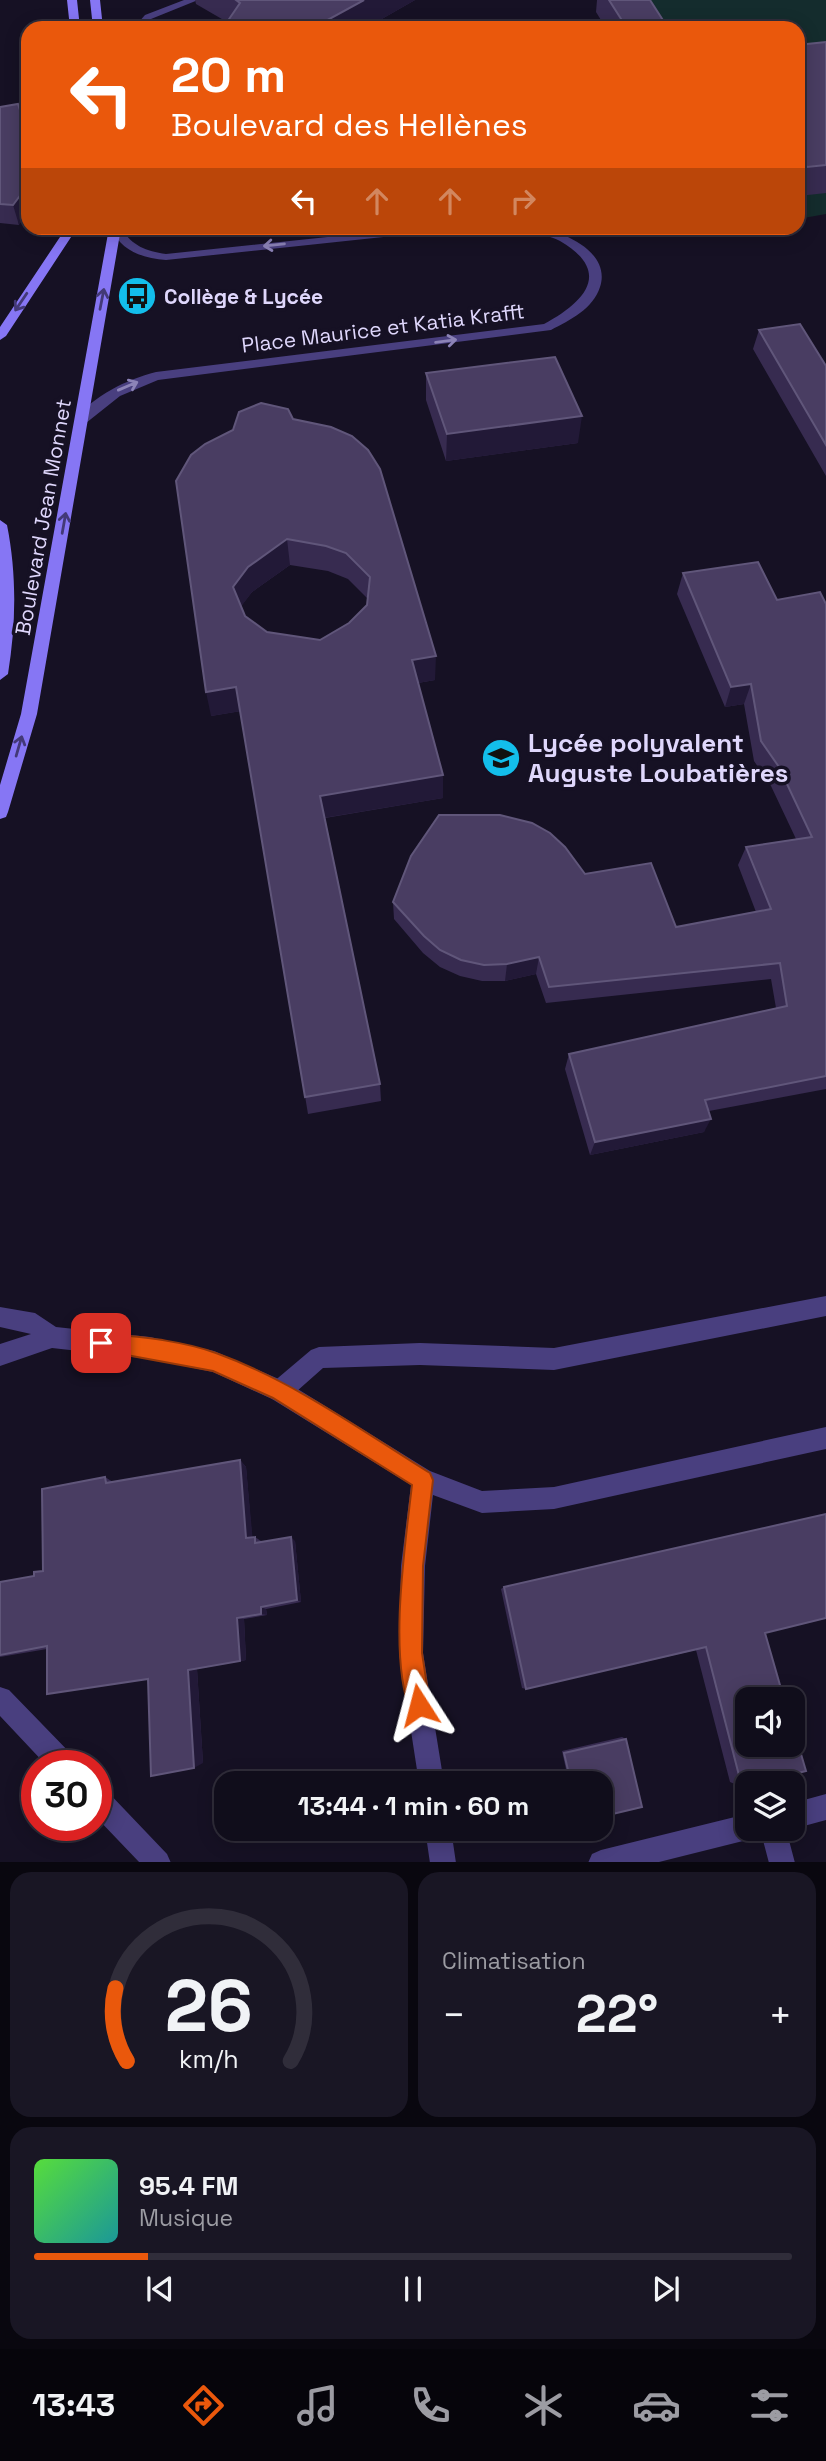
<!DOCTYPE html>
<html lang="fr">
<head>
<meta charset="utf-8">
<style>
	:root { --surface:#100d1b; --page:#191624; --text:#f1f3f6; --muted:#9c9ca3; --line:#302d3a; --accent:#ea580c }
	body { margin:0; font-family:"Space Grotesk",sans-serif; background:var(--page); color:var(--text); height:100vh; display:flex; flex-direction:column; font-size:26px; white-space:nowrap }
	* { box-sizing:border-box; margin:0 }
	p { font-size:23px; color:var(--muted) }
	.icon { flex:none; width:38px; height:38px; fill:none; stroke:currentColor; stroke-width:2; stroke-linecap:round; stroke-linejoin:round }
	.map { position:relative; height:1862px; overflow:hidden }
	.details { display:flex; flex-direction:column; gap:10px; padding:10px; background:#09070f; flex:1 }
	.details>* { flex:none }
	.banner { position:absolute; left:21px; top:21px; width:784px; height:214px; border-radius:21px; box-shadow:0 4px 18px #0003,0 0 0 2px var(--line); background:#ea580c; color:#fff; overflow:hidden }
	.fabs { position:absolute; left:735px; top:1687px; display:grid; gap:14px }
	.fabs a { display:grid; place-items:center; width:70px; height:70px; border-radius:14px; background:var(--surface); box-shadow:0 4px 18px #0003,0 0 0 2px var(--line); font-size:35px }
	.speed { position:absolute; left:21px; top:1750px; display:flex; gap:14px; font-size:35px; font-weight:700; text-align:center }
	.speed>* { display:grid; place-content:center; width:91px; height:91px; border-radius:50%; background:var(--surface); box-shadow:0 4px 18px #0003,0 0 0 2px var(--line); line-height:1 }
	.speed .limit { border:10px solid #d22; background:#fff; color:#111 }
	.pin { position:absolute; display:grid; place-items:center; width:60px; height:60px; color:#fff; margin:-30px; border-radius:14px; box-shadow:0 4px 10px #0006 }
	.me { position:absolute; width:77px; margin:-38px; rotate:351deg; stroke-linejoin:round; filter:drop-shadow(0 0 5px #0008) }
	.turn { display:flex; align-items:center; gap:24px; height:147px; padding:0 35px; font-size:32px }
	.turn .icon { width:91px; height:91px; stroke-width:2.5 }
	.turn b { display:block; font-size:49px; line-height:60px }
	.lanes { display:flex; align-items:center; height:66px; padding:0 35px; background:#0003; justify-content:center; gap:35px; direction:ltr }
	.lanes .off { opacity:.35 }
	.big { font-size:52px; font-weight:600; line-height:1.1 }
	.details .card { flex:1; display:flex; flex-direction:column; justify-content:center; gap:10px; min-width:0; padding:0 24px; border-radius:21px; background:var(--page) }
	.details .dial { align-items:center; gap:0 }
	.dial svg { height:182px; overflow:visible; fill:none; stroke:var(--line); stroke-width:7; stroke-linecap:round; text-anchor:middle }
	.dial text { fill:var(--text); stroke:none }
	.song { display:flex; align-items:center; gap:21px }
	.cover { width:84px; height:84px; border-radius:10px; background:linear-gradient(135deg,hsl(110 70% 55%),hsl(180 70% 35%)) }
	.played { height:7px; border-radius:4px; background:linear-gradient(90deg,var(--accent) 15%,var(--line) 15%) }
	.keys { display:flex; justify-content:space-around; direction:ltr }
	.heat { display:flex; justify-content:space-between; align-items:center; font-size:38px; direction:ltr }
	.details .tiles { flex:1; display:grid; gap:10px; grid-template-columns:1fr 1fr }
	.card:last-child { grid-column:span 2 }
	.trip { position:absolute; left:214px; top:1771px; width:399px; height:70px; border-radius:21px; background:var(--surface); box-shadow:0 4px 18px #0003,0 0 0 2px var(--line); font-weight:600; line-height:70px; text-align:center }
	.menu { display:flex; height:112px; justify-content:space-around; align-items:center; background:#06050b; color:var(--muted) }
	.menu .icon { width:49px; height:49px }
	.menu .active { color:var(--accent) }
	.menu b { font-size:32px; color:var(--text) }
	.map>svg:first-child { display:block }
	.green { fill:#142c2d }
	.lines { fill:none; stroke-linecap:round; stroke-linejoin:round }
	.lane { fill:#493f7f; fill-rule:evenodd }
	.street { fill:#493f7f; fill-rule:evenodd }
	.secondary { fill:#8676f4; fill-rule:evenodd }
	.wall { fill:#372b50; fill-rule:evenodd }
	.shaded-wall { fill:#221937 }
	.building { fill:#493d62; stroke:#60567a; stroke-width:2; fill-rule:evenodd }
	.oneway { stroke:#8c83b7 }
	.oneway2 { stroke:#433977 }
	.route { fill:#ea580c; stroke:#983908; stroke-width:2 }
	.labels { text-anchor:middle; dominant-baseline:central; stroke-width:7; stroke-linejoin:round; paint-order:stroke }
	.far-poi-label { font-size:21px; font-weight:bold; fill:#dfd7fc; stroke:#161124; text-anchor:start }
	.far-street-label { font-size:21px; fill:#dfd7fc; stroke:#161124 }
	.poi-label { font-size:26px; font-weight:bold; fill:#dfd7fc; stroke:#161124; text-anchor:start }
</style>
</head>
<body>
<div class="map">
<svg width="826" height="1863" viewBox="0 0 826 1863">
	<rect width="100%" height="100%" fill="#161124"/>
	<path class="green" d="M636,0h190v214l-28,5v-191h-144z"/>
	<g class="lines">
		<path class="lane" d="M184,0h14l-47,19 -3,4 2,5h-10l-2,-5 7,-8z
			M111,228h10c11,18 25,23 45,26l247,-26h33l-6,3 -274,29c-24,-2 -45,-9 -55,-32z
			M531,228c28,0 81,23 69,59 -7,22 -30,33 -49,43l-393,50 -38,16 -34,27 -5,1 -6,-4c19,-25 51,-40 81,-48l388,-48c41,-22 69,-52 16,-83 -9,-5 -23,-6 -29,-13z
			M826,1296v20l-272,54 -134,-5 -97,3 -35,31 -8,3 -8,-3 -3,-8 3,-8 39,-33 8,-3 101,-4 134,5z"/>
		<path class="street" d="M0,1307l35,6 21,14 94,10 64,14 74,32 142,88 52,20 72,-4 272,-60v22l-272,60 -72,4 -49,-18 -8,71 -2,87 21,130h-25l-20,-130 2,-87 10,-81 -139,-86 -59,-27 -63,-13 -98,-11 -52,18v-22l31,-10 -31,-7z
			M0,1687l9,3 65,67 3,9h-30l-47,-50z
			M96,1786l9,3 62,65 4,9h-31l-44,-46z
			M826,1794v26l-33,9v-26z
			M747,1814v15h12l-3,7 -9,4 -92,23h-67l4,-9 9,-4z
			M425,1829h26l5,34h-26z
			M760,1829h26l9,34h-26z"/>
		<path class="secondary" d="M67,0h10l3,28h-10z
			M90,0h10l3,28h-10z
			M66,228h11l-71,108 -6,4v-13z
			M109,228h12l-84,486 -29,98 -2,5 -6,2v-34l21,-71z
			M0,520l7,5c10,50 9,99 1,149l-8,6z"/>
	</g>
	<path class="wall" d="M195,0h220l-49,28h-143l4,-6 -31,-18z
		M597,0h53l18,28 -64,-3 -8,-13z
		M826,42v151l-27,3 -1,-2v-149z
		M0,107l19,118 -19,-2z
		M759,330l67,36v110l-73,-127z
		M426,373l152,70 -132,18 -20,-61z
		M261,403l174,277 -17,3 25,92v23l-118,20 55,266 1,17 -73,13 -67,-403 -30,5 22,-286zM290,565l38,6 20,8 20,20 -1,6 -18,18 -29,17 -53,-8 -22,-16 -4,-10 11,-14z
		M683,573l94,27 49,4v485l-117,22 -5,21 -114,23 -25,-86 4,-15 207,-46 -5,-29 -225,24 -10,-29 -31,7h-23l-22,-5 -20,-9 -17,-14 -29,-34 -1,-17 192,-28 91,53 80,-15 -18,-47 8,-18 50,-8 -25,-53 -17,-25 -10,-57 -19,3 -48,-113z
		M240,1460l6,7 6,70h3l6,4h34l6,61 -35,7 1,6 -23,4 2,41 -49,9 6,94 -55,-84 -101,-30 -47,8v-75l34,-6 9,-5 62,-94 8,5z
		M504,1587l261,46 -23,154 -12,-5 -34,-132 -170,39 -4,-1 -21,-99z
		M622,1737l4,2 -26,44h-31l-7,-32z"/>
	<path class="shaded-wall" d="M364,0h51l-49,28h-53z
		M28,185v27l-9,13 -6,-20z
		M582,416l-4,27 -132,18 1,-27z
		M287,539l3,26 -38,27 -15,20 -4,-25 15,-20z
		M436,656l-1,24 -23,4v-24z
		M751,684l-7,20 -19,3 6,-20z
		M236,687l5,24 -30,5 -5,-24z
		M443,775v23l-120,20 -3,-22z
		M539,957l-3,17 -31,7 2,-17z
		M711,1119l-7,13 -114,23 5,-13z
		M240,1460l6,7 7,75 -7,-4z
		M291,1537l4,4 6,61 -4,-2z
		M261,1607l5,2 1,6 -6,-1z
		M237,1618l7,1 2,41 -6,1z
		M197,1669l6,94 -9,5 -6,-98z"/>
	<path class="building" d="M236,0h128l-51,28h-90l17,-25z
		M609,0h41l18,28h-83l38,-6z
		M826,42v123l-19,2 -9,-14v-108z
		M18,104l10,31v50l-15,20 -13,-1v-97z
		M800,324l26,42v79l-67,-115z
		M555,357l27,59 -135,18 -21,-61z
		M261,403l27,6 5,10 38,8 21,9 16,14 12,19 56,187 -24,4 31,115 -123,21 60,288 -75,13 -69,-410 -30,5 -30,-211 15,-26 14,-11 28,-14 6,-18zM287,539l39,7 20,7 24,24 -3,28 -18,18 -29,17 -53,-8 -22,-16 -12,-29 15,-20z
		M758,562l19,38 43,-8 6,12v472l-121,24 6,19 -116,23 -26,-88 218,-48 -7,-43 -231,24 -10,-30 -32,7 -23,1 -23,-5 -21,-10 -16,-14 -31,-34 18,-46 28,-41h61l32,8 18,10 15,14 20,27 66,-11 25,64 95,-18 -25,-62 66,-10 -33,-70 -18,-26 -10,-57 -20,3 -48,-114z
		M240,1460l6,78 9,-1v6l36,-6 6,63 -36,7v7l-24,4 3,43 -52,9 6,98 -43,8 -3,-97 -101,15v-48l-47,9v-73l34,-6v-4l9,-1 -1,-82 63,-12 1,6z
		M826,1514v104l-61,15 19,66h-37v46h46v-18l13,44 -49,12h-10v3l-5,1 -36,-140 -180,42 -22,-102z
		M626,1739l16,68 -42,10v-34h-29l-7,-30z"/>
	<defs><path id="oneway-shaft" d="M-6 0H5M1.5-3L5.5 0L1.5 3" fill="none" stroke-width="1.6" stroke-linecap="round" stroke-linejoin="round" transform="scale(1.75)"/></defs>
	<g class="oneway">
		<use href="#oneway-shaft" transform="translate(274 245) rotate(174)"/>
		<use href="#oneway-shaft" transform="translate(446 341) rotate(-7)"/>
		<use href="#oneway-shaft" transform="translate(128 386) rotate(-23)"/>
	</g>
	<g class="oneway2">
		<use href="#oneway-shaft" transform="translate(102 299) rotate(-79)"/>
		<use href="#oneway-shaft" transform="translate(21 302) rotate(124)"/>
		<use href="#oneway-shaft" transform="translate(64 523) rotate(-80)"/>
		<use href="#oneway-shaft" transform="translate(19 746) rotate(-74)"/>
	</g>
	<path class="route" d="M101,1333c38,4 79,7 115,20 77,28 145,77 214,120l3,7 -10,86 -1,87 8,52 -3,8 -8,3 -8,-3c-23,-56 -6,-167 1,-228l-139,-87 -60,-27 -119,-22 -3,-6 3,-7z"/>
	<defs>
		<g id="bus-disc" transform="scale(2.0125)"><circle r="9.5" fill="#13beeb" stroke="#161124"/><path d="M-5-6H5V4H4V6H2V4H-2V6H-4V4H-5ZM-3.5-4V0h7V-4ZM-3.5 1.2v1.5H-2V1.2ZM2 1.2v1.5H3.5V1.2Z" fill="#111"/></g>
		<g id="school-disc" transform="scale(2.0125)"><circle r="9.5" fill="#13beeb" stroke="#161124"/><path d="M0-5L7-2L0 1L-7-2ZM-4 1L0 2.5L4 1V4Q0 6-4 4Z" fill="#111"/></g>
	</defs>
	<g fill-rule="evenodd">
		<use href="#bus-disc" x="137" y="296"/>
		<use href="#school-disc" x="501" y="758"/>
	</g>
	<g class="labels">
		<g class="far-poi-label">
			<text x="164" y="296">Collège &amp; Lycée</text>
		</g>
		<g class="far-street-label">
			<text transform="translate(383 328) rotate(-7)">Place Maurice et Katia Krafft</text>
			<text transform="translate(43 517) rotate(-80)">Boulevard Jean Monnet</text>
		</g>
		<g class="poi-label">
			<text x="528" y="743">Lycée polyvalent<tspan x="528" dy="30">Auguste Loubatières</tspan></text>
		</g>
	</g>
</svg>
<div class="fabs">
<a><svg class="icon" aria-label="sound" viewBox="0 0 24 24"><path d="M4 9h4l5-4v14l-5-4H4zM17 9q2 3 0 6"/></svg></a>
<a><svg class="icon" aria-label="layers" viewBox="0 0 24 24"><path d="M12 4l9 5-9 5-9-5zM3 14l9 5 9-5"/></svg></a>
</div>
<div class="speed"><div class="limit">30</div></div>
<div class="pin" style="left:101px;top:1343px;background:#d93025"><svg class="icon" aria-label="arrive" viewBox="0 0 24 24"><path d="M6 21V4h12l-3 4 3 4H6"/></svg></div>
<svg class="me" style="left:419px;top:1705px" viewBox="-20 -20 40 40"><path d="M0-17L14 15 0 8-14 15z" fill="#ea580c" stroke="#fff" stroke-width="4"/></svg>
<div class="trip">13:44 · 1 min · 60 m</div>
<div class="banner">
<div class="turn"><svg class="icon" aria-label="left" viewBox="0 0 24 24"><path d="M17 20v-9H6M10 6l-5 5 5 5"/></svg><div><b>20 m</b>Boulevard des Hellènes</div></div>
<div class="lanes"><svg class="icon" aria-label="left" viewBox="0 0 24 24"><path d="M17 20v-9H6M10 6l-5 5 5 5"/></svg><svg class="icon off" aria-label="ahead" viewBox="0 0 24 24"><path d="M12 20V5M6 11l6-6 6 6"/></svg><svg class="icon off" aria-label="ahead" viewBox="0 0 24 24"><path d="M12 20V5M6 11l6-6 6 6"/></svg><svg class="icon off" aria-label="right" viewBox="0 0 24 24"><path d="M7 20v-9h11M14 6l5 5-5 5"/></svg></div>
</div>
</div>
<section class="details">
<div class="tiles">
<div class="card dial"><svg viewBox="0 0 100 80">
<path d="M14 69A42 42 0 1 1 86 69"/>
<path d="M14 69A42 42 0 0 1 9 37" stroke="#ea580c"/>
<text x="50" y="56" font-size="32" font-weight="700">26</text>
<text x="50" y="72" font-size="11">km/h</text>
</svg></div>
<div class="card"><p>Climatisation</p>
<div class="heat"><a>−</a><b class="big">22°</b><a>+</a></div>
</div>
<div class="card">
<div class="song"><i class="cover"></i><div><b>95.4 FM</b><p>Musique</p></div></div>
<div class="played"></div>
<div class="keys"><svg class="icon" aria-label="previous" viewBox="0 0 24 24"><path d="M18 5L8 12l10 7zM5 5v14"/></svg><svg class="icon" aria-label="pause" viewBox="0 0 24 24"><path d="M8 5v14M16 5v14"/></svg><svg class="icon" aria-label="next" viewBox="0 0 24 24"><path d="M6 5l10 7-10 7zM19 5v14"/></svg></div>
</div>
</div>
</section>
<nav class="menu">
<b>13:43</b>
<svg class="icon active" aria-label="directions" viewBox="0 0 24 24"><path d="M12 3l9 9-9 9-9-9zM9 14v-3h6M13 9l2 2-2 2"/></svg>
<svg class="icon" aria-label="music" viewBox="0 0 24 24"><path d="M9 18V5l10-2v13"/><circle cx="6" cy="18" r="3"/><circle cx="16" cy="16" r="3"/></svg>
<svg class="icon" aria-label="phone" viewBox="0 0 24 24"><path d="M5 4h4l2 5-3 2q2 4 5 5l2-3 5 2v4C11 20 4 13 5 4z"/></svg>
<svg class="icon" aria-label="climate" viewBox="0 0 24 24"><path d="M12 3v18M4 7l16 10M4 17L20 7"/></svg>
<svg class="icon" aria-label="car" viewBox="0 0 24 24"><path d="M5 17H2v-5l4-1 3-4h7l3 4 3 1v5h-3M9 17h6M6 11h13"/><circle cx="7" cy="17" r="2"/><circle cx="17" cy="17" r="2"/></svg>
<svg class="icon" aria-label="filters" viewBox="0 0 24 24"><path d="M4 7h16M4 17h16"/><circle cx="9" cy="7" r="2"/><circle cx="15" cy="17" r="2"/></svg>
</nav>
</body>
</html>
